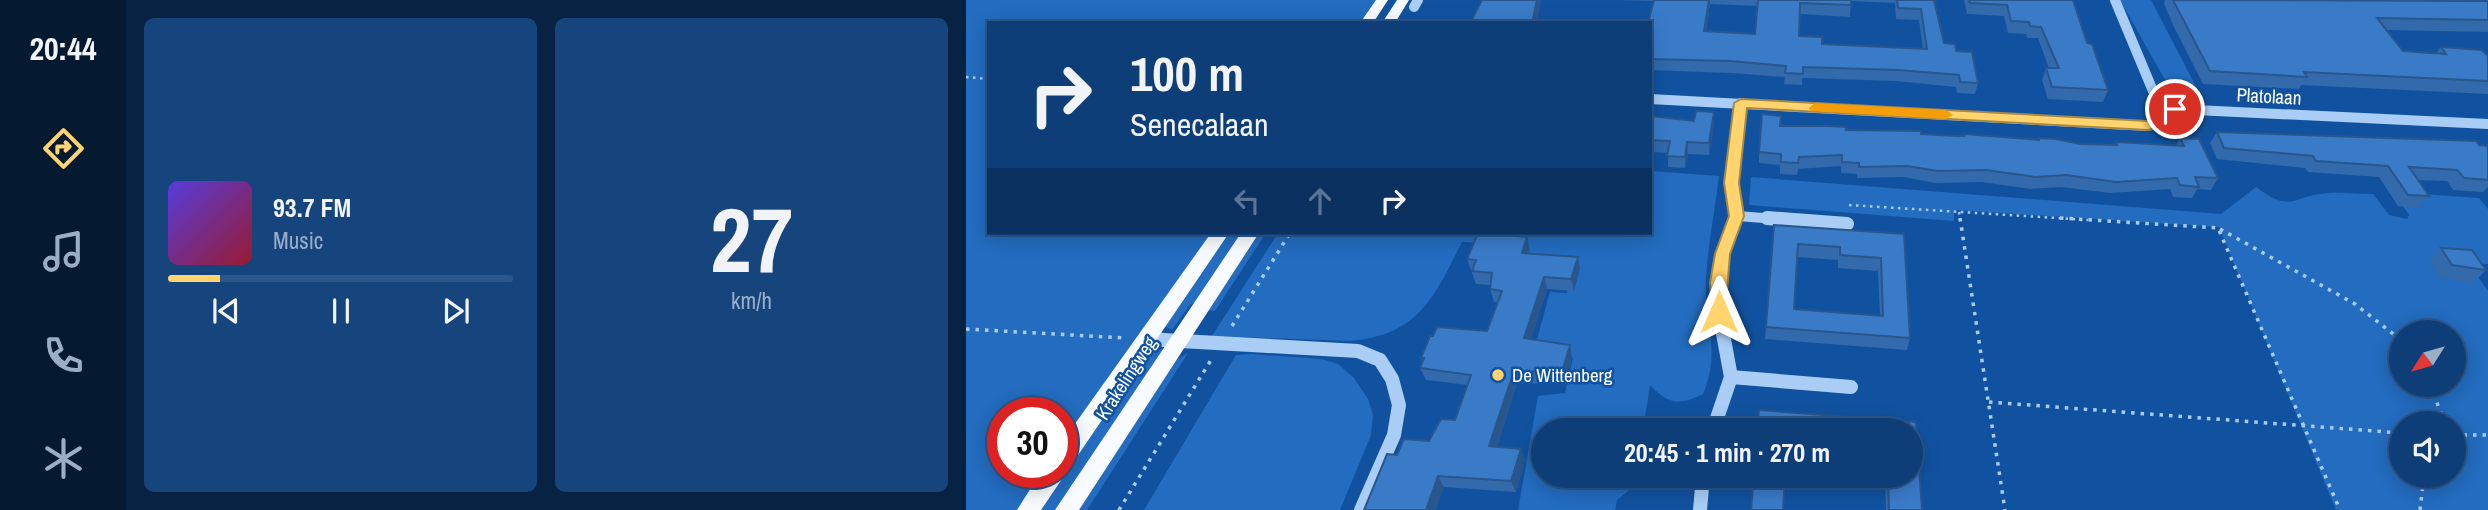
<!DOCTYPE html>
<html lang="en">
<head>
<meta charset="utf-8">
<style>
	:root { --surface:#0d3e78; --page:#16457d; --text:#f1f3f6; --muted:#9aaec6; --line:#2d578a; --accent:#ffd36d }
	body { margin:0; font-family:"Archivo Narrow",sans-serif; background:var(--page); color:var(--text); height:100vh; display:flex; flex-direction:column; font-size:26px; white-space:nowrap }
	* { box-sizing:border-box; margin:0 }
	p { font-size:23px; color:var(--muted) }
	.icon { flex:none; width:38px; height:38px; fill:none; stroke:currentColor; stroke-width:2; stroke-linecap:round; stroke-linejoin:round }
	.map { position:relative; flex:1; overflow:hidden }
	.details { display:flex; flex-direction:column; gap:18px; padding:18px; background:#072242; width:840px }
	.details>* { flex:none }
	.banner { position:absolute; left:21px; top:21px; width:665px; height:214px; border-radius:0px; box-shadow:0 4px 18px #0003,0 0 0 2px var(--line); background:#0d3e78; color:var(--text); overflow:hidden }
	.needle { width:46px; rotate:233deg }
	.fabs { position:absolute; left:1423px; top:320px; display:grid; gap:14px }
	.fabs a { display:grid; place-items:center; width:77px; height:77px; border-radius:50%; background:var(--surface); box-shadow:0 4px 18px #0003,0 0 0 2px var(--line); font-size:35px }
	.speed { position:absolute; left:21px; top:397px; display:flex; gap:14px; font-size:35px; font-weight:700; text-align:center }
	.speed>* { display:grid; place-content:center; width:91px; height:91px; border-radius:50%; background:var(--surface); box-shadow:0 4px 18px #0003,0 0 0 2px var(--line); line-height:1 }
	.speed .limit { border:10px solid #d22; background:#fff; color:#111 }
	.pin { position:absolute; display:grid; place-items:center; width:60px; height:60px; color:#fff; margin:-30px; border:4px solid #fff; border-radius:50%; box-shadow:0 2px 7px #0007 }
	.me { position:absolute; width:77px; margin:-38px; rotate:0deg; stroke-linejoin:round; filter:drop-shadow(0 0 5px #0008) }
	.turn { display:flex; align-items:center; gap:24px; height:147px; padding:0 28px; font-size:32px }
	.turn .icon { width:91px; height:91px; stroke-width:2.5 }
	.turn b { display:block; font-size:49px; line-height:60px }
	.lanes { display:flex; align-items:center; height:66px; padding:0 28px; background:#0003; justify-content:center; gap:35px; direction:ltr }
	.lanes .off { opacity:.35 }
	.details .card { flex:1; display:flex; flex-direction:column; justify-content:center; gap:10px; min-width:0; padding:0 24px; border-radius:10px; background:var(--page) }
	.details .dial { align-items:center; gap:0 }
	.dial b { font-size:91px; line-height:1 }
	.song { display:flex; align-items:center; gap:21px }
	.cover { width:84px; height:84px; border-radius:10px; background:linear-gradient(135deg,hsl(250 70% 55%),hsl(350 70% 35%)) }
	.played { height:7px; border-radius:4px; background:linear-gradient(90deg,var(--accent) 15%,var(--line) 15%) }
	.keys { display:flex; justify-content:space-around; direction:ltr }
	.details .tiles { flex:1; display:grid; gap:18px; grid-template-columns:repeat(2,1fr) }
	.trip { position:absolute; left:565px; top:418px; width:392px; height:70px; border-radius:35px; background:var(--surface); box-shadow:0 4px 18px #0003,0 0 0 2px var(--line); font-weight:700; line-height:70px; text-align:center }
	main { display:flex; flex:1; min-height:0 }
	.menu { display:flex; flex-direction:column; width:126px; justify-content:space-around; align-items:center; background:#051930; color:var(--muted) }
	.menu .icon { width:49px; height:49px }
	.menu .current { color:var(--accent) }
	.menu b { font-size:32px; color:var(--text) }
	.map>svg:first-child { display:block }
	.green { fill:#236cbf; fill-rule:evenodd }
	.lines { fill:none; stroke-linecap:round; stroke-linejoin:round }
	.path-far1 { stroke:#a9cdf5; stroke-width:2.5; stroke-dasharray:2.5 4.5; stroke-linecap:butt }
	.path { stroke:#a9cdf5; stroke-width:3.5; stroke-dasharray:3.5 6; stroke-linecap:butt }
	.minor-far1 { stroke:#a9cdf5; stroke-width:10 }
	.minor { stroke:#a9cdf5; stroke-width:14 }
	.major { fill:#f7faff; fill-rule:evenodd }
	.wall { fill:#326aac; fill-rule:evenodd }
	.shaded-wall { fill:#29568c }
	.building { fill:#3a7bc8; stroke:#29568c; stroke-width:2; fill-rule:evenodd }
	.route { fill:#ffd36d; stroke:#a68947; stroke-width:2 }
	.slow { fill:#f59e0b }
	.poi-dot { fill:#ffd36d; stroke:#1152a0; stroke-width:2.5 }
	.labels { text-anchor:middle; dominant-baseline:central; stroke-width:5; stroke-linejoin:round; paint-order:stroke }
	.street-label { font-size:19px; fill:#fff; stroke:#1152a0 }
	.poi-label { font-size:19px; fill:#fff; stroke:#1152a0; text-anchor:start }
</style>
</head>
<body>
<main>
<nav class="menu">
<b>20:44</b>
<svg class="icon current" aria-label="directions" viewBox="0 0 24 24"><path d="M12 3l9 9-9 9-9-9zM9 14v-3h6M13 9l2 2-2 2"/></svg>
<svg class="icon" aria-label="music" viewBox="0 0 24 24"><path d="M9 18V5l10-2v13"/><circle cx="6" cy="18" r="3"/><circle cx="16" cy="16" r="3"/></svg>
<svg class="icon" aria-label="phone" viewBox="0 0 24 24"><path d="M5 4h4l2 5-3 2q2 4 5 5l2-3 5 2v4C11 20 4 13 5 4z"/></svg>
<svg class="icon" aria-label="climate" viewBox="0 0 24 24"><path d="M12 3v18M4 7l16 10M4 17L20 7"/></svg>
</nav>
<section class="details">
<div class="tiles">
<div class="card">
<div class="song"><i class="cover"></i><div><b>93.7 FM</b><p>Music</p></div></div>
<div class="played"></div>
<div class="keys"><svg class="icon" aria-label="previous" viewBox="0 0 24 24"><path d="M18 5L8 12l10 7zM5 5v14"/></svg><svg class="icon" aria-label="pause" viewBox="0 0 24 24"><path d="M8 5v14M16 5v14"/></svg><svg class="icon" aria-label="next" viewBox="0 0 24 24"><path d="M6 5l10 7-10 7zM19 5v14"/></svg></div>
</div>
<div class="card dial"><b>27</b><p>km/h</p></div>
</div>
</section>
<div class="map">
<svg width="1522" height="510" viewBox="0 0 1522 510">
	<rect width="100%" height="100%" fill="#1152a0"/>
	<path class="green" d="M0,0h410l-16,23h-371v210h224l-151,214v-34h-59v59l42,1 -27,37h-52z
		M1154,0h31l53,102 -27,-1z
		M684,171l69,5c-4,34 -11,68 -13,102 -3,43 16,71 -3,116 -24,12 -35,10 -53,-9l-7,45h-99v46h91l-2,11 -16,13 -2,10h-97l20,-114 27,-3 8,-35 -40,-4 17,-62 17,1 7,-28 -63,-4 5,-17 -54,-2c-28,55 -42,92 -111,99l-139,-5 66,-103h372z
		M785,177l470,37 35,-27c37,28 36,8 73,6 14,-1 30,1 44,1l16,21 18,4 2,-4 -11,-16 9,-6 72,5 9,11v55l-20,-1 20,28v219h-152l-117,-283 -265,-17v11l-205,-16zM1435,332h53v53h-53zM1435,424h53v52h-53z
		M260,233h17l-47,69 -6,3 -18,25 -9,-5z
		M288,233h12l-51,78 -12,-1z
		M190,348l8,2 -107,160h-22l111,-155z
		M222,353l-101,157h-14l96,-146z
		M285,354l71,5 16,5 16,14 14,21 5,16 -2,20 -31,75h-196l92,-155z"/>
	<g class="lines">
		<path class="path-far1" d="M0,77l23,2
			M883,205l239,15
			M993,212l1,8"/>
		<path class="path" d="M994,218l45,292
			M1094,218l158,10 122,282
			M1254,229l135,75 46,36
			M266,326l58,-93
			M0,329l159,9
			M1464,385l11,28 -6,11
			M1023,402l412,31
			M1488,435h34
			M153,510l92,-150
			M1454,510l4,-34"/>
		<path class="minor-far1" d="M1149,0l38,91 22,18 313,15
			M448,7l4,-7
			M684,99l498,27 13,-3 14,-14
			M771,216l54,4
			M770,220l-4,-38 9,-79"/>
		<path class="minor" d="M801,218l80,6
			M180,339l212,12 22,9 12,19 7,26 -5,30 -33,75
			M765,377l120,10
			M747,430l18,-53 -12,-65 -1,-29 5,-29 13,-36
			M734,510l3,-34"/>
		<path class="major" d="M410,0h12l-15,23h-13z
			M431,0h12l-14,23h-13z
			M245,233h18l-159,234 -6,2 -2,10 -21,31h-24l24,-38h21v-30z
			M275,233h18l-180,277h-24z"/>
	</g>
	<path class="wall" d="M653,0h315l10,43 12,8 22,32 -3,11 -18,-1 -1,-6 -60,-6 -94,-3v7l-18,-1 1,-7 -54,-4 -81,-3v-47l3,-22zM885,1l44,2 1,16 23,1 4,29 -101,-5 -23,-8 1,-22 50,3zM744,4l47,2 -2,28 -49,-3z
		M998,0h109l14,43 21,47 -5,12 -55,-3 -6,-19 4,-12h3l-11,-30h-11l-1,-4 -18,-1 -4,-17 -37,-2z
		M1199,0l323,1v31l-101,-2 16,21 33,2 5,-6 47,9v38l-187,-9 -2,4 -96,-5 -30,-59 -9,-21z
		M748,112v12l-5,31 -21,-1 -3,14 -17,-1v-14l-18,-1v-36l44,5z
		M814,126l183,10 1,-2 74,6 1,-2 41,6 34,1 2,-3 60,3 4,-7 38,40 -7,12 -14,-1 -5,9 -19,-1 -3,-8 -60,4 -49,-6 -31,2 -48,-7 -47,1 -31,-6 -47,1v-4l-16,-1v-7l-43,3 -1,6 -17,-1v-9l-21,-2v-11z
		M1251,132l271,14v41l-5,5 -30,-2 -6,-9 -29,-1 11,16 -10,12 -21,-2 -19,-29 -71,-5 -3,-4 -88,-9 -7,-16z
		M808,225l130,9 6,104 -3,12 -142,-11zM831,257l41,3v8l40,3 2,45 -86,-7z
		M1475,248l45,22 -13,13 -34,-5 -10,-18z
		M564,249l-1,5 51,15 -6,22 -27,-2 -16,50 41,18 -7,27 -48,-1 -20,64 24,2 4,11 -9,32 -72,-5 -47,-32 32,-14 26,-21 13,-35 -42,-5 -6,-12 3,-6 -2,-4 66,-27 11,-29h-4l-4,-13 1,-4 -15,-1 -9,-25z
		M950,422l6,88h-36l-1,-34h26v-46z"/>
	<path class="shaded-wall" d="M571,0h4l-4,23h-5z
		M743,0h1v4l-6,39v-12z
		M748,112v12l-5,31v-12z
		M721,142l1,12 -3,14v-11z
		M561,237l3,12 -5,16 -3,-12z
		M612,257l2,12 -6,22 -3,-12z
		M578,277l3,12 -19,61 -4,-12z
		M604,345l2,12 -7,27 -3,-12z
		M548,371l3,12 -23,74 -5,-11z
		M555,449l4,11 -9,32 -5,-11z
		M472,476l6,11 -8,23h-10z"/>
	<path class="building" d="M516,0h55l-5,23h-62z
		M688,0h55l-5,31 51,3 3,-34h93v5l-51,-2 -1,33 23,1v7l105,5 -6,-40 -23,-1 -1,-8h37l10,43 11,1 1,7 16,1 6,31 -18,-1 -1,-7 -61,-5 -95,-3v7l-18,-1 1,-7 -55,-5 -81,-2v-36h-2z
		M1003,0h104l14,43 5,1 16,46 -56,-3 -6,-19h13l-18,-41 -11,-1 -1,-4 -18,-1 -4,-16 -37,-2z
		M1207,0l315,1v19l-111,-2 26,33 43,3 -5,-7 41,3 6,6v25l-184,-9 3,5 -97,-6z
		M730,111l18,1 -5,31 -22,-1 -2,15 -18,-1 3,-15 -20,-1v-24l44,5z
		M796,114l19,2 -1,10h49l17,1v3l75,1v3l36,2h7v-2l75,6v-2l17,1 24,5 37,1 -1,-3 68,4 -4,-8 19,1 19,39 -23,-1 4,10 -19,-2 -3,-7 -61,4 -50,-7 -31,2 -49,-7 -48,1 -31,-5 -48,1v-4l-17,-1v-7l-43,2 -1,6 -17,-1v-8l-22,-2z
		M1251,132l259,9 3,4 9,1v34l-24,-2 -7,-8 -48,-3 20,29 -21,-1 -20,-29 -72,-5 -3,-5 -89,-8z
		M808,225l130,9 6,104 -144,-11zM832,244l42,3v8l41,3 2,58 -89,-7z
		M512,233h11l38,4 -5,16 56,4 -7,22 -27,-2 -20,61 46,7 -8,27 -48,-1 -25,75 32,3 -10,32 -73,-5 -12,34h-62l23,-56 10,1 7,-16 25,2 12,-22 14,1 16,-45 -51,-7 4,-10h-3l9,-22h3l4,-9 50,4 15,-40 -12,-2 2,-16 -20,-2 4,-11 -9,-1z
		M1475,248l31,2 14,20 -34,-5z
		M793,410l157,12 6,88h-33l-1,-34h23v-46h-154z
		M788,476h31l-2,34h-32z"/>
	<path class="route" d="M775,99l407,22 8,-2 15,-13h9l2,3 -17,17 -17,4 -401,-22 -8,75 5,33 -14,38 -5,63h-12l-3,-34 5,-29 14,-38 -5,-33 10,-80z"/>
	<path class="slow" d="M849,103l131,7 7,5 -7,4 -135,-8 -2,-3z"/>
	<circle class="poi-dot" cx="532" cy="375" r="7"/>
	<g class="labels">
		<g class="street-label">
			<text transform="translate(1303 96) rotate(3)">Platolaan</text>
			<text transform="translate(160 378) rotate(-57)">Krakelingweg</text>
		</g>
		<g class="poi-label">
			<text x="546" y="375">De Wittenberg</text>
		</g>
	</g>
</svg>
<div class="fabs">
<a><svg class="needle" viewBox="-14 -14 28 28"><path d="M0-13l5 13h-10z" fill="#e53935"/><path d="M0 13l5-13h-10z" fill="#9aaec6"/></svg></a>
<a><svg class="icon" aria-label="sound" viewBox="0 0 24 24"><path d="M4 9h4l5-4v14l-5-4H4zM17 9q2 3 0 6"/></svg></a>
</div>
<div class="speed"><div class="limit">30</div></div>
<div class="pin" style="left:1209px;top:109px;background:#d93025"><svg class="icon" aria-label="arrive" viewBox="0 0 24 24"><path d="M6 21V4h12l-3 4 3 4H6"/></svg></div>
<svg class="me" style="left:753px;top:312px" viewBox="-20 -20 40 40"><path d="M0-17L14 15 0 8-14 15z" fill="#ffd36d" stroke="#fff" stroke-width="4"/></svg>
<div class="trip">20:45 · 1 min · 270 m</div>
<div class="banner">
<div class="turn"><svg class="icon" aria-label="right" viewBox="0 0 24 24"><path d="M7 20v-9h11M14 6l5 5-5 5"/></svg><div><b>100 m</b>Senecalaan</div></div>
<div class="lanes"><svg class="icon off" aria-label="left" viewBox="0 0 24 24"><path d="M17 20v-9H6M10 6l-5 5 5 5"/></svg><svg class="icon off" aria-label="ahead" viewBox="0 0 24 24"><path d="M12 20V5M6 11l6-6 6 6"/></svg><svg class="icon" aria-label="right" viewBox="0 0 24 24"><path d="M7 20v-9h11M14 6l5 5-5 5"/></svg></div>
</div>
</div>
</main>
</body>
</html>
